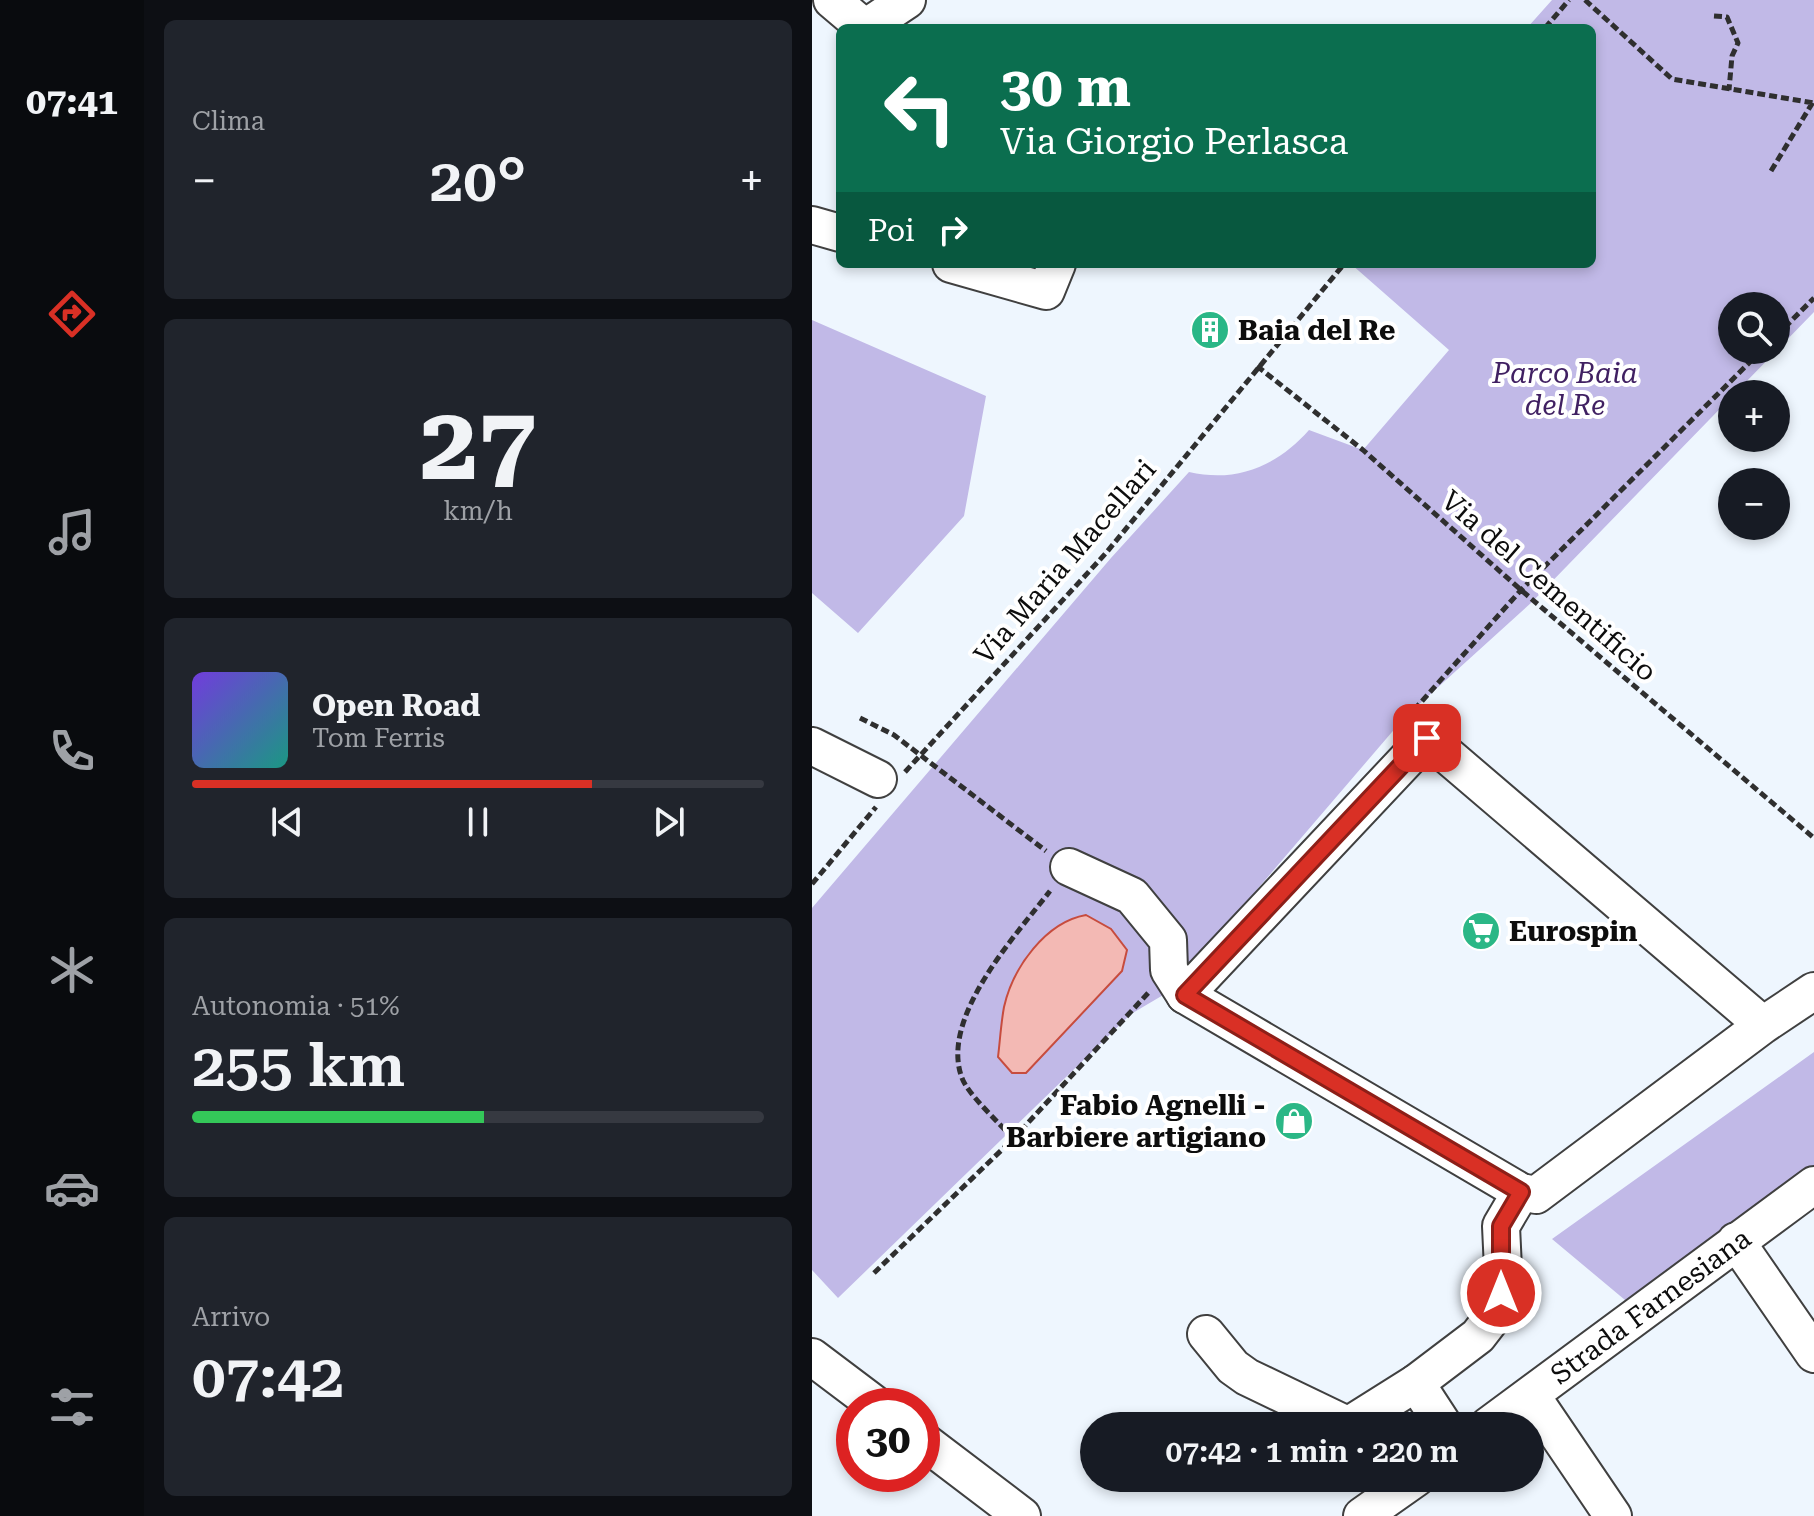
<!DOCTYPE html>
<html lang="it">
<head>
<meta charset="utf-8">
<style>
	:root { --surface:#171b24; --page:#20242c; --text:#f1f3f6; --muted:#9ea1a6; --line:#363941; --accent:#d93025 }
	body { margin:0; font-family:"Roboto Serif",serif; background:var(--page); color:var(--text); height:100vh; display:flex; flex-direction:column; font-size:30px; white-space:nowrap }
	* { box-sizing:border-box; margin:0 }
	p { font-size:26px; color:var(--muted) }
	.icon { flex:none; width:44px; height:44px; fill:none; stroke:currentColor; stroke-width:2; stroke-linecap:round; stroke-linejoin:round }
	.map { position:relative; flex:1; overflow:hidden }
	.panel { display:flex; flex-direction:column; gap:20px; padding:20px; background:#0d0f14; width:668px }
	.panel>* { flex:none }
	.hud { position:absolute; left:24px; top:24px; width:760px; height:244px; border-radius:12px; box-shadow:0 4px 12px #0003; background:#0b6e4f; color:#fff; overflow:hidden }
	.controls { position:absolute; left:906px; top:292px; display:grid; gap:16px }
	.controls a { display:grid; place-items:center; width:72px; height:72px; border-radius:50%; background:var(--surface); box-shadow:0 4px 12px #0003; font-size:40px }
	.speed { position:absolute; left:24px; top:1388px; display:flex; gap:16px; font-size:40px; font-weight:700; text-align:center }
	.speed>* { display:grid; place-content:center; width:104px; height:104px; border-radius:50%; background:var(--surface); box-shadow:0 4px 12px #0003; line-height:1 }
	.speed .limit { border:12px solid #d22; background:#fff; color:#111 }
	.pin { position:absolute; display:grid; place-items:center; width:68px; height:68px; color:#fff; margin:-34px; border-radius:16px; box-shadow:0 4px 12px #0006 }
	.me { position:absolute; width:88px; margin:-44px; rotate:0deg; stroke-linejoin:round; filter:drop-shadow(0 0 6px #0008) }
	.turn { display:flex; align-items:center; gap:28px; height:168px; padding:0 32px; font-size:36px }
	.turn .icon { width:104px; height:104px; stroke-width:2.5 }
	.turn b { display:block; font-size:56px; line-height:68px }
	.then { display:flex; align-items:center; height:76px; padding:0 32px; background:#0003; gap:16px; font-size:30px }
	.big { font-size:60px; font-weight:600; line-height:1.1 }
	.panel .card { flex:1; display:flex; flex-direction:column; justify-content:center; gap:12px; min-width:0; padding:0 28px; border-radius:12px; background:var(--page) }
	.panel .dial { align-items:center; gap:0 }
	.dial b { font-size:104px; line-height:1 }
	.song { display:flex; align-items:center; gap:24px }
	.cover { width:96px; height:96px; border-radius:12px; background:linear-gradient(135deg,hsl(260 70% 55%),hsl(170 70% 35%)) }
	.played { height:8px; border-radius:4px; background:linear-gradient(90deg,var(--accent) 70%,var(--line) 70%) }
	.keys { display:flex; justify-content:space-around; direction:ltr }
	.heat { display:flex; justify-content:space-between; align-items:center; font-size:44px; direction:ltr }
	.charge { height:12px; border-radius:6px; background:linear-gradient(90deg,#34c759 51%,var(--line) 0) }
	.trip { position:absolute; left:268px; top:1412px; width:464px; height:80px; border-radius:40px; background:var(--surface); box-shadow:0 4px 12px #0003; font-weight:600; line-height:80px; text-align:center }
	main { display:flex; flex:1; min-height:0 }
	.tabs { display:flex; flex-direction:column; width:144px; justify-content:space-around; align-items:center; background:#090b0e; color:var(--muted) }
	.tabs .icon { width:56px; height:56px }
	.tabs .selected { color:var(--accent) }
	.tabs b { font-size:36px; color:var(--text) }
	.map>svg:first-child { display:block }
	.green { fill:#c1b9e7; fill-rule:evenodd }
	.water { fill:#f3b9b4; stroke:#c74c3e; stroke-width:2 }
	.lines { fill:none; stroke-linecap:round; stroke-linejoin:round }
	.minor-casing { stroke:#404040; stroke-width:40 }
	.path { stroke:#2f2f2f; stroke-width:5; stroke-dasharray:8 4; stroke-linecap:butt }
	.minor { stroke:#fff; stroke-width:36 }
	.route-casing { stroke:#8d1f18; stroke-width:20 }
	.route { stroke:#d93025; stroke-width:14 }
	.labels { text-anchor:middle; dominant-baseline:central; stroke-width:8; stroke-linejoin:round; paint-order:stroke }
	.poi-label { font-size:28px; font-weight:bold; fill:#0d0d0d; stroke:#fff; text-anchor:start }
	.park-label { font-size:28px; font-style:italic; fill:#402062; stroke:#fff }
	.street-label { font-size:28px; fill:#0d0d0d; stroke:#fff }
</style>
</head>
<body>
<main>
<nav class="tabs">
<b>07:41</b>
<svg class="icon selected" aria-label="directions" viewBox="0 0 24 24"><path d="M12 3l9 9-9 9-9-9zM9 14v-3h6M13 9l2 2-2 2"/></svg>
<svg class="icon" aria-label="music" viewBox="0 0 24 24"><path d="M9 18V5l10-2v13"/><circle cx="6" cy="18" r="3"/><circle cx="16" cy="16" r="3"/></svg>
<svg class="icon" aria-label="phone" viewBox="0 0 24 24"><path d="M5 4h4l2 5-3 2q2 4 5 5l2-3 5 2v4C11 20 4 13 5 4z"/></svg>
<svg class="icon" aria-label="climate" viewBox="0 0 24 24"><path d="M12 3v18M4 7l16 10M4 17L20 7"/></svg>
<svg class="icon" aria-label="car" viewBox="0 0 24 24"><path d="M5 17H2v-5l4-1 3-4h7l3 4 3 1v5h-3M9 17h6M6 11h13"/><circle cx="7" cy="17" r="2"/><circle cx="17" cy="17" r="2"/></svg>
<svg class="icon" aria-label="filters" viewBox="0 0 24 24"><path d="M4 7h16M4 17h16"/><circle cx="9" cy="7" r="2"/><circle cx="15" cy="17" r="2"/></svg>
</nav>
<section class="panel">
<div class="card"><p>Clima</p>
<div class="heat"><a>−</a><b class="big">20°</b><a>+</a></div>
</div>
<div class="card dial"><b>27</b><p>km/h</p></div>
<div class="card">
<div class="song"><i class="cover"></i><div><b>Open Road</b><p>Tom Ferris</p></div></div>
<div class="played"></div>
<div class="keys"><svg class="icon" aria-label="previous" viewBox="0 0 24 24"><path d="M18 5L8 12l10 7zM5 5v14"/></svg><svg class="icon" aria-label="pause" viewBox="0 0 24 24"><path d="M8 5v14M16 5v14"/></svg><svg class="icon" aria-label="next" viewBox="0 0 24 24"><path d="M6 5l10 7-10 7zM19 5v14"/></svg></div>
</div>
<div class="card"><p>Autonomia · 51%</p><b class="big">255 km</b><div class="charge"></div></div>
<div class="card"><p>Arrivo</p><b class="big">07:42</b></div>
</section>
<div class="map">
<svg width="1002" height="1516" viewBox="0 0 1002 1516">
	<rect width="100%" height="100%" fill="#eef6fe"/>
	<path class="green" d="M740,0h262v312l-282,290 -128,116 -234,273 -39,23 -293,284 -26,-28v-362l299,-350 78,-86c48,11 88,-6 120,-42l54,20 86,-100 -98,-86h241v-236h-65zM920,306h44v44h-44z
		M0,320l174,76 -22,120 -106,117 -46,-40z
		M1002,1052v118l-183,135 -79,-66z"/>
	<path class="water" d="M274,915l25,14 16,21 -5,21 -96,102h-14l-14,-16c2,-16 3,-34 6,-50 9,-40 42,-85 82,-92z"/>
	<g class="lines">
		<g class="minor-casing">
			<g id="minor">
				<path d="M20,0l33,28"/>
				<path d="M53,28l42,-28"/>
				<path d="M0,225l28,8"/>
				<path d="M139,264l95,27 11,-27"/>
				<path d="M0,746l66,33"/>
				<path d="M257,867l63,29 36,44 1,30 16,25"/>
				<path d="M951,1025l-336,-287 -242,257 336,197 15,3 227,-170 51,-34"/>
				<path d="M924,1241l78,113"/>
				<path d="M394,1334l27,33 14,10 98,47 9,-2 62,-39"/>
				<path d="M0,1357l65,49"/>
				<path d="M719,1395l82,121"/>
				<path d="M632,1426l-28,-43 62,-47 17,-22 8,-45 -2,-43 20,-34"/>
				<path id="s1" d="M676,1426l326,-241"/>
				<path d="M110,1440l100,76"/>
				<path d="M550,1516l54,-38"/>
			</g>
		</g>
		<path class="path" d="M773,0l87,79 142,24
			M902,16l13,1 11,26 -6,13 -3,34
			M733,28l24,-28
			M959,171l42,-69
			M964,336l38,-38
			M445,366l106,84 158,140 293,248
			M602,710l107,-120 241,-240
			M48,718l34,17 152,116
			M93,772l201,-219 238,-289
			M0,884l64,-77
			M201,1139c-12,-15 -45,-44 -51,-61 -23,-60 54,-143 88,-187
			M62,1273l139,-134 137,-148"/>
		<use href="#minor" class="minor"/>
	</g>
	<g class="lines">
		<g class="route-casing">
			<path id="route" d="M615,738l-242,257 336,197 -20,34v67"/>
		</g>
		<use href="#route" class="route"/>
	</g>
	<defs>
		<g id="building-disc" transform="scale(2)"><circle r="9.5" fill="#2bb786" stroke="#fff"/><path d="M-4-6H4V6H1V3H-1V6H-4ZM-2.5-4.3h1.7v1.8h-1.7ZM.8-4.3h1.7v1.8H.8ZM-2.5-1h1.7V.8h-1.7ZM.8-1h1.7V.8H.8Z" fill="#fff"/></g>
		<g id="supermarket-disc" transform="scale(2)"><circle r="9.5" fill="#2bb786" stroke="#fff"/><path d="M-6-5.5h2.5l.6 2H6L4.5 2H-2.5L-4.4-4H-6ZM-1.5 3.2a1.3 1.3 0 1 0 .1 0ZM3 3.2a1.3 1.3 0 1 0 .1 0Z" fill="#fff"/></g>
		<g id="shop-disc" transform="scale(2)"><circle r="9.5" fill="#2bb786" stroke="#fff"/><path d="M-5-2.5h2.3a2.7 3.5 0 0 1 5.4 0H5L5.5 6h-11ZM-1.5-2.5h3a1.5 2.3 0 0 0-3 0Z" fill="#fff"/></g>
	</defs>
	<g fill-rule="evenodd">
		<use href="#building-disc" x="398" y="330"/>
		<use href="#supermarket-disc" x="669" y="931"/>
		<use href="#shop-disc" x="482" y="1121"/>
	</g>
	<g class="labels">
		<g class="poi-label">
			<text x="426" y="330">Baia del Re</text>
			<text x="697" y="931">Eurospin</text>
			<text x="454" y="1105" text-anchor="end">Fabio Agnelli -<tspan x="454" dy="32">Barbiere artigiano</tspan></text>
		</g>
		<g class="park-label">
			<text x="753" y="373">Parco Baia<tspan x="753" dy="32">del Re</tspan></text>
		</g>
		<g class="street-label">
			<text transform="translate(253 562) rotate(-49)">Via Maria Macellari</text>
			<text transform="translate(737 586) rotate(41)">Via del Cementificio</text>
			<text stroke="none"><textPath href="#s1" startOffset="202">Strada Farnesiana</textPath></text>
		</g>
	</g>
</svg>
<div class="controls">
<a><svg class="icon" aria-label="search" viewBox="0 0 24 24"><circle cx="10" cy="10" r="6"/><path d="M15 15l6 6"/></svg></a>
<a>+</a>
<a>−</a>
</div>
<div class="speed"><div class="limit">30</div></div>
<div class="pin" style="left:615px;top:738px;background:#d93025"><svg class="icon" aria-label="arrive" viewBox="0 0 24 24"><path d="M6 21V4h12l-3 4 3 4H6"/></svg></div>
<svg class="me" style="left:689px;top:1293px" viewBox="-20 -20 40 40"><circle r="17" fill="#d93025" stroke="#fff" stroke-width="3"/><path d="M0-11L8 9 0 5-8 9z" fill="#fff"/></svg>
<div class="trip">07:42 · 1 min · 220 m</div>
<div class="hud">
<div class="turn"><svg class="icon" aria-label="left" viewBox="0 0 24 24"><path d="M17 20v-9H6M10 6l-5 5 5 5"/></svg><div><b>30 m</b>Via Giorgio Perlasca</div></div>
<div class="then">Poi<svg class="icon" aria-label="right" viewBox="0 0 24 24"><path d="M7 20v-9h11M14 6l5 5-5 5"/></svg></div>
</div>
</div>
</main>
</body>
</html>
